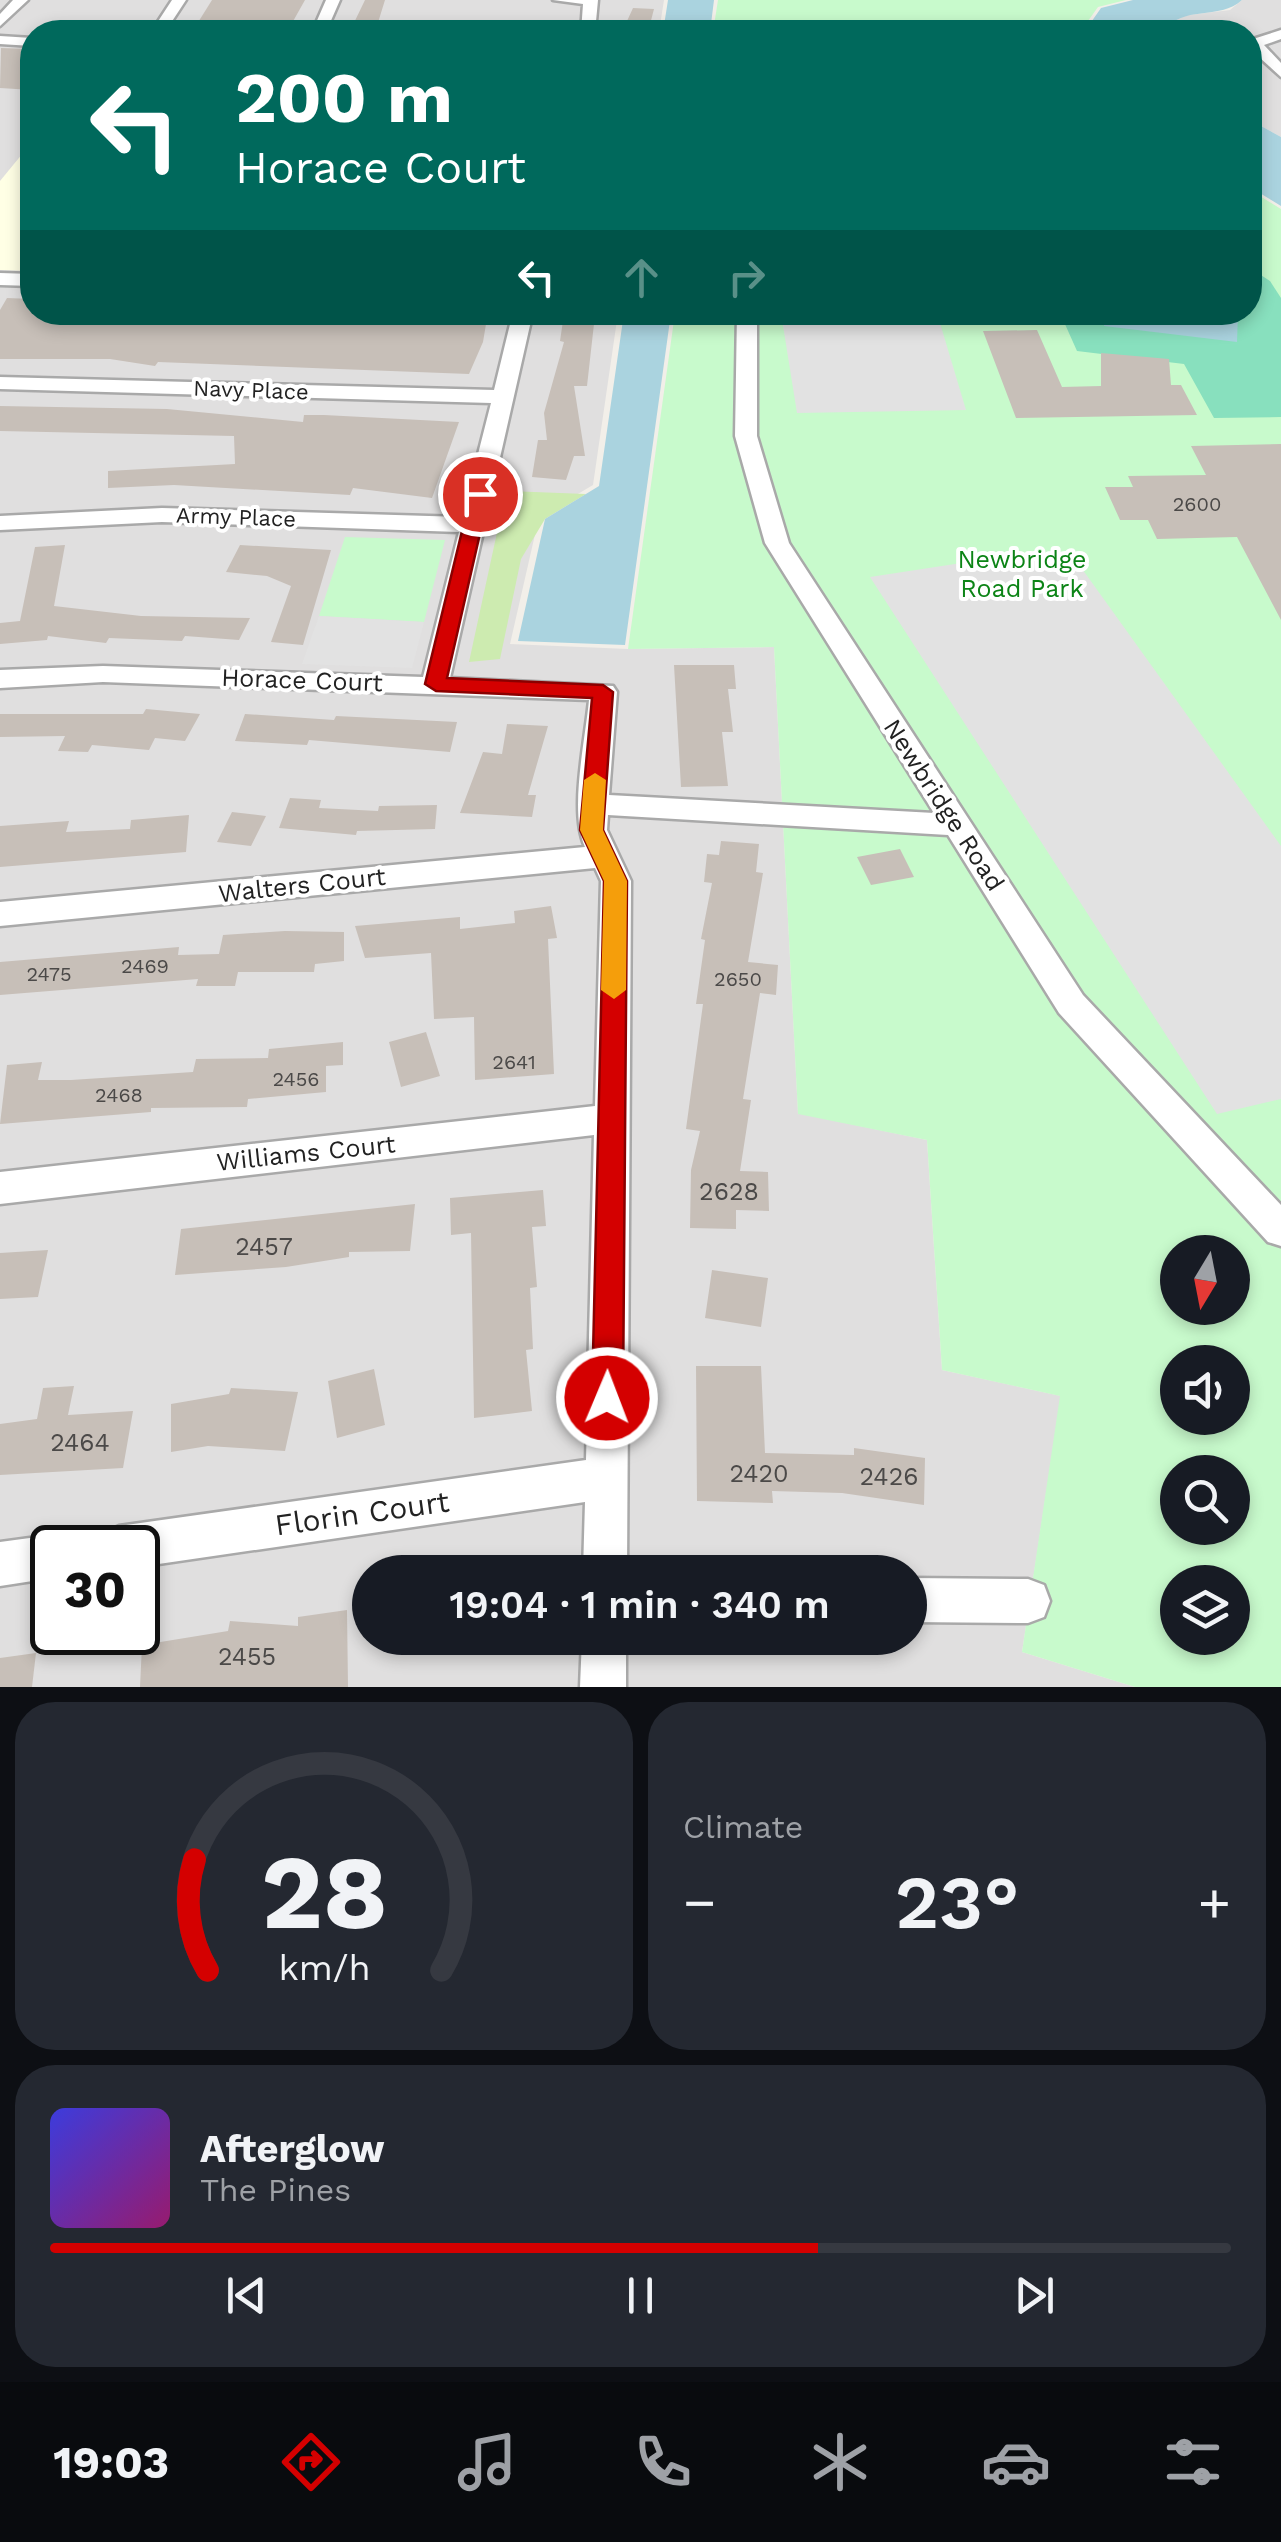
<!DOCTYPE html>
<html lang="en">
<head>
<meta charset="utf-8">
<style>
	:root { --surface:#171b24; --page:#242831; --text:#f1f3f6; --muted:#9ea1a6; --line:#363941; --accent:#d40000 }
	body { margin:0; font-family:"Work Sans",sans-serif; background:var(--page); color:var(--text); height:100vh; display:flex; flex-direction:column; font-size:38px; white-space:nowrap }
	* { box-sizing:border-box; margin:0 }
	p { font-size:32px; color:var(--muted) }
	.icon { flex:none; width:55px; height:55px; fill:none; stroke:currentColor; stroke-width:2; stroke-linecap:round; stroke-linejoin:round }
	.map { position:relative; height:1687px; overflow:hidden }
	.sheet { display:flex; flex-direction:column; gap:15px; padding:15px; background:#0d0f14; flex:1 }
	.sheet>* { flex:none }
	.banner { position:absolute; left:20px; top:20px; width:1242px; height:305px; border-radius:40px; box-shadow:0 5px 15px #0003; background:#00695c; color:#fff; overflow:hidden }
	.needle { width:65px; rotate:190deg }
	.controls { position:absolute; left:1160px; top:1235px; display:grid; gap:20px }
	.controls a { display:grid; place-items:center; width:90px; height:90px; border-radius:50%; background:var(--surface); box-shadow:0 5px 15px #0003; font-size:50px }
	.speed { position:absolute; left:30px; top:1525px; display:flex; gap:20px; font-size:50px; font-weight:700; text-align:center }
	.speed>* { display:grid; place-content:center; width:130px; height:130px; border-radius:50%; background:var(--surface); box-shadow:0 5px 15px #0003; line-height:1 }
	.speed .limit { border:5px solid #111; border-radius:15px; background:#fff; color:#111 }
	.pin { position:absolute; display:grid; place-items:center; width:85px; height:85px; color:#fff; margin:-42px; border:5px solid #fff; border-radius:50%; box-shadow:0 2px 10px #0007 }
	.me { position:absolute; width:110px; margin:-55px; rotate:1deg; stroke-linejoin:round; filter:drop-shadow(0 0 8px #0008) }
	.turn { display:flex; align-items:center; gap:35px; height:210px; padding:0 50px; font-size:45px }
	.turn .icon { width:130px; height:130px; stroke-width:2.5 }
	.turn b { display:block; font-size:70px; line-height:85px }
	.lanes { display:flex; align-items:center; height:95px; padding:0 50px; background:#0003; justify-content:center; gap:50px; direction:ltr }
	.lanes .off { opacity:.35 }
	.big { font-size:75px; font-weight:600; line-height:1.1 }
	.sheet .card { flex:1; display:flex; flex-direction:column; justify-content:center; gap:15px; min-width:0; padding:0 35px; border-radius:40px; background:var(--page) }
	.sheet .dial { align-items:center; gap:0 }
	.dial svg { height:260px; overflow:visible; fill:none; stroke:var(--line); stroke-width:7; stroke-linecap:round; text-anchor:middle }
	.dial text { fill:var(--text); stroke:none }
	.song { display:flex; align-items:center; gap:30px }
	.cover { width:120px; height:120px; border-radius:15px; background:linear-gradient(135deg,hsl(240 70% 55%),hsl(320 70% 35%)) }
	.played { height:10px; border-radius:5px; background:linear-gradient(90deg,var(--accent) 65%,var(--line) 65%) }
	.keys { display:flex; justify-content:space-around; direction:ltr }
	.heat { display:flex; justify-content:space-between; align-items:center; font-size:55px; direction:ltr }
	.sheet .tiles { flex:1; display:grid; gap:15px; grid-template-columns:1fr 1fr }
	.card:last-child { grid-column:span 2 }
	.trip { position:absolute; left:352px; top:1555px; width:575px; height:100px; border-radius:50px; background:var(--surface); box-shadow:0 5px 15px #0003; font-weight:600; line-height:100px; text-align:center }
	.dock { display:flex; height:160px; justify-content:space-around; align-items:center; background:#090b0e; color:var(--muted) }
	.dock .icon { width:70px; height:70px }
	.dock .on { color:var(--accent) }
	.dock b { font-size:45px; color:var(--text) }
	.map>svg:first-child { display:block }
	.residential { fill:#e0dfdf; fill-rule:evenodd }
	.education { fill:#ffffe5 }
	.grass { fill:#cdebb0 }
	.park { fill:#c8facc; fill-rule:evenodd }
	.pitch { fill:#88e0be }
	.parking { fill:#e2e2e2 }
	.water { fill:#aad3df }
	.building { fill:#c7bfb8 }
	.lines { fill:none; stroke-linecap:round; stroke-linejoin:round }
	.minor-casing { stroke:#a9a9a9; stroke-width:5 }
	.minor { fill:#fff; fill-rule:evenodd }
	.route { fill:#d40000; stroke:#8a0000; stroke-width:2.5 }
	.slow { fill:#f59e0b }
	.labels { text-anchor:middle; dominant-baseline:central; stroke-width:8; stroke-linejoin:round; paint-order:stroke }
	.number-label { font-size:20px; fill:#4b4948 }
	.far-street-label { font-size:22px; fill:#222; stroke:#fff }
	.park-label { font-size:25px; fill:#0c8416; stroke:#fff }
	.street-label { font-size:25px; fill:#222; stroke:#fff }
	.near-number-label { font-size:25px; fill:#4b4948 }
	.near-street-label { font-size:30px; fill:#222; stroke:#fff }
</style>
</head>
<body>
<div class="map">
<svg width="1281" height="1687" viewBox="0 0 1281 1687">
	<rect width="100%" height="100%" fill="#f2efe9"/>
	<path class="residential" d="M0,0h664l-5,32h-627v280l586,1 -25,172 -54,32 -29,127 118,5 146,-2 24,466 129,27 15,230 119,26 -39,256 113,35h-1135zM52,1548h86v84h-86zM370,1572h540v66h-540z
		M1242,0h39v137l-31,-17v-88h-86l17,-16 49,-6z"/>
	<path class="education" d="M32,142v129l-32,-1v-89z"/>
	<path class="grass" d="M506,491l80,3 -41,25 -24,40 -21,100 -31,3z"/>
	<path class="park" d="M718,0h408l-28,7 -15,21 8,4h-378z
		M1250,190l31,19v1478h-146l-113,-35 38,-256 -118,-26 -15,-230 -129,-26 -24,-467 -146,2 47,-336 575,-1zM1178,1252h54v56h-54zM1178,1362h54v56h-54zM1178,1472h54v56h-54zM1178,1582h54v56h-54z
		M345,537l100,3 -21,82 -105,-6z"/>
	<path class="pitch" d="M1250,268l20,13 11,17v119l-67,1 -30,-54 -107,-13 -17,-38 190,-1z"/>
	<path class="parking" d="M937,313l29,97 -169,3 -16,-100z
		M1075,559l206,287v253l-64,15 -347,-537 98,-15z
		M319,616l105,6 -12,46 -110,-4z"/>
	<path class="water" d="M668,0h46l-4,32h-47z
		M1133,0h109c-22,21 -61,4 -78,32h-69l-8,-4 14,-20z
		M1250,120l31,17v69l-31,-19z
		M624,313h47l-46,332 -107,-4 27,-122 54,-33z
		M1106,313h132l-1,29 -133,-16z"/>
	<path class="building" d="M212,0h93l-18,32h-95z
		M365,0h20l-9,29h-25z
		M633,8l21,1 -6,23h-26z
		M1,48l31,1v41l-32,-2z
		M7,298l25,1v13h456l-5,30 -14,32 -311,-12 -3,4 -45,-7h-110v-49z
		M564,314l31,1 -8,71h-13l11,70h-11l-8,24 -34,-3 6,-37h9l-3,-27 20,-71 -4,-1z
		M1037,330l25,57 39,-1v-33l68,6 2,26h10l16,30 -181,3 -33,-87z
		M0,406l167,3 136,13 1,-7h20l135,7 -27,76 -79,-10 -3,7 -176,-10 -66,3v-17l127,-7 -1,-28 -234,-5z
		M1281,444v176l-44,-83 -80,2 -9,-19h-28l-15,-33h28l-5,-11 78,-1 -15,-29z
		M65,545l-11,61 87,10 109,2 -11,22 -54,-4 -3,5 -73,-3 -3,5 -58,-7 -1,4 -47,4v-21l20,-2 15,-74z
		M240,545l91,5 -28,95 -32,-3 20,-56 -24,-10 -41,-4z
		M674,665h60l2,24h-8l5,43h-11l6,54 -47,1z
		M146,709l54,5 -15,27 -30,-3 -6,12 -57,-5 -4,7 -30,-1 7,-15 -65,1v-23h143z
		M245,714l89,6 2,-4 121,6 -7,30 -141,-12 -2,5 -72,-4z
		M507,724l41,2 -20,69h8l-4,22 -72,-4 23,-61 19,2z
		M290,798l31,2 -2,8 59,3 1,-5 58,-1 -2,24 -78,2 -1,4 -77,-7z
		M232,812l34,4 -15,30 -34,-4z
		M189,815l-3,37 -186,15v-41l69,-5 -3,11 64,-3 1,-9z
		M721,841l38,3 -3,28 7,1 -15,89 30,3 -2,30 -16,-2 -17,106 8,1 -11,71 28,1 1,39 -33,-1v19l-46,-1 1,-58 9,-39 -14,-2 17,-125h-7l9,-64 -4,-1 11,-56 -8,-1 3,-28 12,1z
		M900,849l14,28 -43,8 -14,-28z
		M551,906l6,32 -9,1 6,135 -79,6 -1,-63 -40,2 -3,-66 -66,5 -10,-32 105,-9v12l55,-6 -1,-12z
		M285,931l59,1v29l-29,3 -1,8h-76l-3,14h-39l2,-7 -198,16v-33l179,-15 -1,8 41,-1 4,-19z
		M426,1032l14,44 -39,11 -12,-45z
		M343,1042v23l-17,1v26l-78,7 -1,8 -96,1v4l-151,12 7,-59 35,-3 -4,18h33l122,-8 3,-13 72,-1 1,-9z
		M543,1190l3,36 -14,1 5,60 -7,1 3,61 -7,1 6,61 -58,7 -3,-185 -20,2 -1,-37z
		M415,1204l-5,47 -61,1v5l-63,10 -111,8 6,-46z
		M48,1250l-10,47 -38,2v-46z
		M712,1270l56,8 -7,49 -56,-9z
		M696,1366h65l4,87 89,2v-7l71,10 -1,47 -82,-12 -70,-2 1,12 -76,-2z
		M374,1369l11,56 -48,13 -9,-57z
		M74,1386l-6,29 65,-4 -10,57 -123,7v-51l37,-5 6,-31z
		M231,1388l67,4 -13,59 -77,-5 -37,6v-48l58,-10z
		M347,1610l1,77h-208l2,-42 86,-14 2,-10 68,5v-9z
		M36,1653l-4,34h-32v-29z"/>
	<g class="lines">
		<g class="minor-casing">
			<path id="minor" d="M13,0h15l-28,26v-12z
				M172,0h14l-21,32h-14z
				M326,0h14l-14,32h-14z
				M553,0h45l-3,32h-14l2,-28z
				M1281,30v9l-17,6 17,18v14l-31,-28v-9z
				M0,36l32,2v8l-32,-2z
				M0,273l32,1v12l-32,-1z
				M513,312h20l-83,366 163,8 4,6 -8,103 325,18 -169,-270 -30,-107 2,-124h20v124l32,107 294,452 198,210v41l-13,-4 -209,-229 -111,-178 -340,-20 -1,15 24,51 -4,691h-44l2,-70 -447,65v-19h-40l6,-15 15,-7 467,-66 8,-325 -594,69v-32l595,-66 6,-225 -6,-13 -595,58v-24l585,-55c-16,-35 0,-105 4,-147l-486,-18 -103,6v-18l103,-4 320,11 36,-145 -297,-10 -162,8v-14l162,-8 300,9 29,-114 -491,-14v-12l494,13z
				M52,1535l18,13h-18v30l-52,8v-44z
				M910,1578l118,1 16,6 6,16 -6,16 -16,6 -118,-1z
				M582,1638h44v49h-46z"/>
		</g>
		<use href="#minor" class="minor"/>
	</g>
	<path class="route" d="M480,488l9,6 -42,184 156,7 10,7 -10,138 24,51 -4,517 -5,10 -11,5 -11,-5 -4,-10 12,-517 -24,-51 12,-132 -156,-7 -11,-7 46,-190z"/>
	<path class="slow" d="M595,773l11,7 -3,50 24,51 -1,109 -12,9 -13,-9 3,-109 -24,-51 4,-50z"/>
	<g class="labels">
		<g class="number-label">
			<text x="1197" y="504">2600</text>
			<text x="145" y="966">2469</text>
			<text x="49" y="974">2475</text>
			<text x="738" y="979">2650</text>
			<text x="514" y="1062">2641</text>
			<text x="296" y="1079">2456</text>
			<text x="119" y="1095">2468</text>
		</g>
		<g class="far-street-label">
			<text transform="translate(251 390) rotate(2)">Navy Place</text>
			<text transform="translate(236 517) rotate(2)">Army Place</text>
		</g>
		<g class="park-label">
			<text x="1022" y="559">Newbridge<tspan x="1022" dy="29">Road Park</tspan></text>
		</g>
		<g class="street-label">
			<text transform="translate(302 680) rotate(2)">Horace Court</text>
			<text transform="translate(944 805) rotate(57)">Newbridge Road</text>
			<text transform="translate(302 885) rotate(-6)">Walters Court</text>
			<text transform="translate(306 1153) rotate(-6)">Williams Court</text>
		</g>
		<g class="near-number-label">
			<text x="729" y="1191">2628</text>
			<text x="264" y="1246">2457</text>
			<text x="80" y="1442">2464</text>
			<text x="759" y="1473">2420</text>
			<text x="889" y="1476">2426</text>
			<text x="247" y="1656">2455</text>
		</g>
		<g class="near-street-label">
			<text transform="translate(362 1513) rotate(-8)">Florin Court</text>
		</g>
	</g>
</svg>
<div class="controls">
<a><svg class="needle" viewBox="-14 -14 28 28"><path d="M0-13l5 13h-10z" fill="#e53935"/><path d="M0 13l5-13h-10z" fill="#9ea1a6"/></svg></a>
<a><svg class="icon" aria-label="sound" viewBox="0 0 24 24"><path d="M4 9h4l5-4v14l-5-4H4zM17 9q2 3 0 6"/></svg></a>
<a><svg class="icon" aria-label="search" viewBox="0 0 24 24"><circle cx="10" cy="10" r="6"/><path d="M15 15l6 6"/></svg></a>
<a><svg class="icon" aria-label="layers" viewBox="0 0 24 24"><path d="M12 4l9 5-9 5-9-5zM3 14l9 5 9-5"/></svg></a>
</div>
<div class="speed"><div class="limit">30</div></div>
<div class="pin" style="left:480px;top:494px;background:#d93025"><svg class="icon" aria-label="arrive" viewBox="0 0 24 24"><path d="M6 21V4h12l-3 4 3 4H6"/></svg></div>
<svg class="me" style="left:607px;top:1398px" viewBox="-20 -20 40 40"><circle r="17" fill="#d40000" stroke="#fff" stroke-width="3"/><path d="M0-11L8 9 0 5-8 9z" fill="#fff"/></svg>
<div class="trip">19:04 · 1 min · 340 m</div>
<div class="banner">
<div class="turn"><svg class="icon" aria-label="left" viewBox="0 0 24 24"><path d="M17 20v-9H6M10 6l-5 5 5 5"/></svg><div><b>200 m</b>Horace Court</div></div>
<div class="lanes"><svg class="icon" aria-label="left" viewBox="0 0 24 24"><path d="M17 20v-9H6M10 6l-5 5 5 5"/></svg><svg class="icon off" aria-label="ahead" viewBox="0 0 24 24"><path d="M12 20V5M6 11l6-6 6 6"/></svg><svg class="icon off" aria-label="right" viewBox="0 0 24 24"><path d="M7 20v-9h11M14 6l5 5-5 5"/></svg></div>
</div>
</div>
<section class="sheet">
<div class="tiles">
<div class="card dial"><svg viewBox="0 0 100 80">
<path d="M14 69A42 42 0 1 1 86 69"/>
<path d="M14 69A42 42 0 0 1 10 35" stroke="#d40000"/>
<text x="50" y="56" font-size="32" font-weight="700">28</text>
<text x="50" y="72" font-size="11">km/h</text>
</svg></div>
<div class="card"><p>Climate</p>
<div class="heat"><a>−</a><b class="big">23°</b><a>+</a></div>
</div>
<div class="card">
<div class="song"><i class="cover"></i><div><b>Afterglow</b><p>The Pines</p></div></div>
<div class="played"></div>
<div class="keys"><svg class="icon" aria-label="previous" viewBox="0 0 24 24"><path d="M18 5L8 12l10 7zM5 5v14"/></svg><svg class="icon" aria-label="pause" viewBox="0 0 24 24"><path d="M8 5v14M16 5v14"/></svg><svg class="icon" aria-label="next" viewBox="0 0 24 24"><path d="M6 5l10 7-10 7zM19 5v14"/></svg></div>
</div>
</div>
</section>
<nav class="dock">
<b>19:03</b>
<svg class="icon on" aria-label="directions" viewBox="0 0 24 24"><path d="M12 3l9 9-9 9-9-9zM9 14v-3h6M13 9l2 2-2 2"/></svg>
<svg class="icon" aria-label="music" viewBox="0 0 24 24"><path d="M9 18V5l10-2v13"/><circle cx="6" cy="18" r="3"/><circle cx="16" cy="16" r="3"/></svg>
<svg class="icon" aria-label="phone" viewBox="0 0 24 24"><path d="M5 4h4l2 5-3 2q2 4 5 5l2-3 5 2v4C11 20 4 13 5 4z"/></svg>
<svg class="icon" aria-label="climate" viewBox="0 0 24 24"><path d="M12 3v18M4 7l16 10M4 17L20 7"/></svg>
<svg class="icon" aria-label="car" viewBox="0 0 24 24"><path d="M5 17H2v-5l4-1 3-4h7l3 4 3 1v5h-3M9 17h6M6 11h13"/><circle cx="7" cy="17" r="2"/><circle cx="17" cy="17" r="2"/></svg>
<svg class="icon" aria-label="filters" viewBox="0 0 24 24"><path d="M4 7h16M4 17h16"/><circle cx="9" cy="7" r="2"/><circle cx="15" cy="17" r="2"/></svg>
</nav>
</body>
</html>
